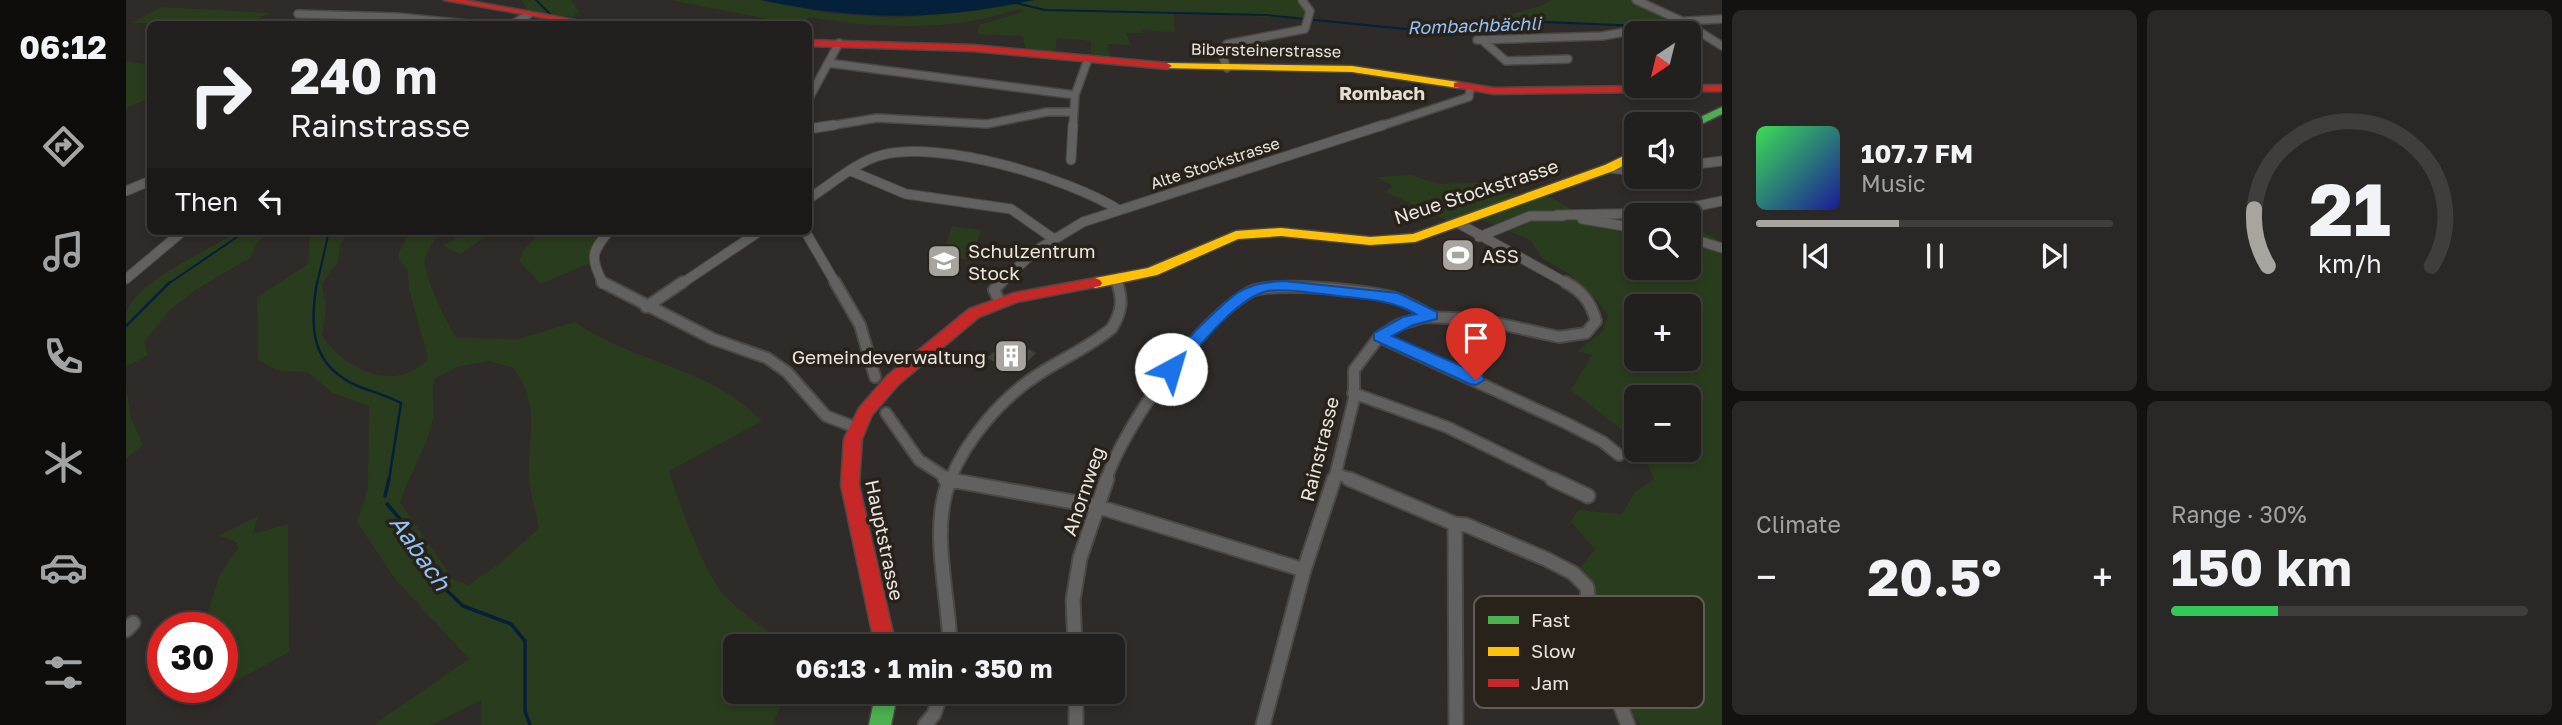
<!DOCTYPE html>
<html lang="en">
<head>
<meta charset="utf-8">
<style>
	:root { --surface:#22201e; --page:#2a2827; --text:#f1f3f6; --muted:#a2a3a4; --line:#3f3e3c; --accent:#a8a49f }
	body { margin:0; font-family:"Golos Text",sans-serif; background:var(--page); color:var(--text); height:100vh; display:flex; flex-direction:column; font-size:26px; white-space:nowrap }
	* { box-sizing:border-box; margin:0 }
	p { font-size:23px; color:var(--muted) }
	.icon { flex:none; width:38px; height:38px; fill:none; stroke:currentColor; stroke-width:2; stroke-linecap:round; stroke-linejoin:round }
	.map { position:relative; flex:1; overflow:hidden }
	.details { display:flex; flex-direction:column; gap:10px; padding:10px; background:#131210; width:840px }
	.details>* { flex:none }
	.top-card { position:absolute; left:21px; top:21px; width:665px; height:214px; border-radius:10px; box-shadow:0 4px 10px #0003,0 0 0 2px var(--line); background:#22201e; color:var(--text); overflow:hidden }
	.needle { width:46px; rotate:215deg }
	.tools { position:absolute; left:1498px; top:21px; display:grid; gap:14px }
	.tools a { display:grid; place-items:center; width:77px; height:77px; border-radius:10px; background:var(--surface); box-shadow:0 4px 10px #0003,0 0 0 2px var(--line); font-size:35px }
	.speed { position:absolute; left:21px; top:612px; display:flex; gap:14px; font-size:35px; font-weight:700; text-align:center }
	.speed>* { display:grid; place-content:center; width:91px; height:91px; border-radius:50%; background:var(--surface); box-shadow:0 4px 10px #0003,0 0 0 2px var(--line); line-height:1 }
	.speed .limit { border:10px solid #d22; background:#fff; color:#111 }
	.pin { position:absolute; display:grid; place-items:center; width:60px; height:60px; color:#fff; margin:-72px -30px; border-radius:50% 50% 50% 0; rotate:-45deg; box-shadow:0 0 7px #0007 }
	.pin .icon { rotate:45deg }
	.me { position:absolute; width:77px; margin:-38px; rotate:39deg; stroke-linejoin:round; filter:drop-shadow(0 0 5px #0008) }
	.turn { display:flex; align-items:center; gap:24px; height:147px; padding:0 28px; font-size:32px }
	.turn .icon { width:91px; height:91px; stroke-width:2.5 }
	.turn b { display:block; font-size:49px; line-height:60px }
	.then { display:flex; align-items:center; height:66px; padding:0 28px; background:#0003; gap:14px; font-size:26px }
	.big { font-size:52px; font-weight:700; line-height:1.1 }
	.details .tile { flex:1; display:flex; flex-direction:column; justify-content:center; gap:10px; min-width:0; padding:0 24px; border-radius:10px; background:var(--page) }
	.details .dial { align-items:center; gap:0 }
	.dial svg { height:182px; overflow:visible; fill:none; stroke:var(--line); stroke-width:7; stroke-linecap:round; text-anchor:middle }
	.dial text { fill:var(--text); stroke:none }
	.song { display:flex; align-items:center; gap:21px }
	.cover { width:84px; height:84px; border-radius:10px; background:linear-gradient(135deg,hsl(130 70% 55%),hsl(240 70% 35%)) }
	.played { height:7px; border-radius:4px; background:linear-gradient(90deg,var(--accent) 40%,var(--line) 40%) }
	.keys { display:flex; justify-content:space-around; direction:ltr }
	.heat { display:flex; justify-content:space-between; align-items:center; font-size:38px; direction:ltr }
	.charge { height:10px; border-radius:5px; background:linear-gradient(90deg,#34c759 30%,var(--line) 0) }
	.details .tiles { flex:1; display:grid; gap:10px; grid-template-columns:repeat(2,1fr) }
	.trip { position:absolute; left:597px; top:634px; width:402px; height:70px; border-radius:10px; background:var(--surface); box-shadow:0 4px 10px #0003,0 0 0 2px var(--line); font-weight:700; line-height:70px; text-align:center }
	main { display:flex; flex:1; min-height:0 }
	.dock { display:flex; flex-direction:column; width:126px; justify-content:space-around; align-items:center; background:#0e0d0c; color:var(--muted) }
	.dock .icon { width:49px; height:49px }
	.dock .on { color:var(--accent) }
	.dock b { font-size:32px; color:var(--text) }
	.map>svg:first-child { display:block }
	.green { fill:#2a3c1e; fill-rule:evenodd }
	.water { fill:#04203b }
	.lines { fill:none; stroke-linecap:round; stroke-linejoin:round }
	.stream-far2 { stroke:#04203b; stroke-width:2 }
	.stream-far1 { stroke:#04203b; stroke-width:2.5 }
	.stream { stroke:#04203b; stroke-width:3.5 }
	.building { fill:#424041 }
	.street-far3-casing { stroke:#4b4946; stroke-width:10 }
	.street-far2-casing { stroke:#4b4946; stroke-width:11 }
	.street-far1-casing { stroke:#4b4946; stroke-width:14 }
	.street-casing { stroke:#4b4946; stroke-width:17 }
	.fast-casing { stroke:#4b4946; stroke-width:3 }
	.slow-casing { stroke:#4b4946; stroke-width:3 }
	.jam-casing { stroke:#4b4946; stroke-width:3 }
	.street-far3 { stroke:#63615f; stroke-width:7 }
	.street-far2 { stroke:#63615f; stroke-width:9 }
	.street-far1 { stroke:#63615f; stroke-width:10 }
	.street { stroke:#63615f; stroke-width:13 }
	.fast { fill:#4caf50; fill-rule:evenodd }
	.slow { fill:#ffc107; fill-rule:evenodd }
	.jam { fill:#c62828; fill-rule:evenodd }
	.route { fill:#1a73e8; stroke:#114b97; stroke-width:2 }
	.labels { text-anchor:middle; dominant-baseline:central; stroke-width:7; stroke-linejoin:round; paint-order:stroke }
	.far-street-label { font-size:16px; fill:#e9e5df; stroke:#28221a }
	.far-water-label { font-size:18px; font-style:italic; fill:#90c3f9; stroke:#28221a }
	.far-quarter-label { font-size:19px; font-weight:bold; fill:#e5ded3; stroke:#28221a }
	.street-label { font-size:19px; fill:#e9e5df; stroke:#28221a }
	.poi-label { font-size:19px; fill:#e9e5df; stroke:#28221a; text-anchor:start }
	.near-water-label { font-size:24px; font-style:italic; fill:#90c3f9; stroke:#28221a }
	.key { fill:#28221a; stroke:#625c55; stroke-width:2 }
	.key-label { font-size:19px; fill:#e9e5df }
</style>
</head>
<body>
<main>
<nav class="dock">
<b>06:12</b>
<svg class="icon on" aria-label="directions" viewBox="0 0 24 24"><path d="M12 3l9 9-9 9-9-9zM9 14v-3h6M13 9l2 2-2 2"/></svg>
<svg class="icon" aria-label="music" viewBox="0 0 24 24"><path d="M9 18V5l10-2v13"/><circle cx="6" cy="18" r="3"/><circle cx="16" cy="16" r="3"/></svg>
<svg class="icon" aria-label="phone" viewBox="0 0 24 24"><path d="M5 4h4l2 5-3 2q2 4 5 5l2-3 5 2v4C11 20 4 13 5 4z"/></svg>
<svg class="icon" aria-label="climate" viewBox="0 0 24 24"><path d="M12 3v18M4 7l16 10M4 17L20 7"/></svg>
<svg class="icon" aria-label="car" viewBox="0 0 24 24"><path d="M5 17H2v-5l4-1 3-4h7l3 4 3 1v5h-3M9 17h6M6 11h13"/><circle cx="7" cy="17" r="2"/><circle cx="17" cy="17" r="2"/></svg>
<svg class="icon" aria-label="filters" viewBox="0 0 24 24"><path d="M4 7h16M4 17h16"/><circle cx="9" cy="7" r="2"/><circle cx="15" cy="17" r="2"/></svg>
</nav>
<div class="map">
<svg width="1596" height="725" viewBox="0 0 1596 725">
	<rect width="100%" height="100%" fill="#2e2b28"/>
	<path class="green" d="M395,0h50l8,11 -6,6 -43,-5z
		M544,0h91l66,13 71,5 76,-7 60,-11h267l7,6 -2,13 -133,-7 2,20 -33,-2 1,3h-17l5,12 -24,-1 4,15 -20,-2v-16l-34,-3 -2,15 -30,-5 -2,-12 -46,-2 2,-9 46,-14 -6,-2c-66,23 -141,20 -210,8l-4,7h-12z
		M1425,0h85l48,22c-55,14 -125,-10 -183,2l-9,-5 49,-13z
		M35,7l109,6 -22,11 -116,-1z
		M0,61l24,4v33l-24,10z
		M1285,175l28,9 55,-2 11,11 46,4 26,16 59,2v53h53v-44l33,18v483h-82l-18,-25 -20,-43 -2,-28 -8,-27 -16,-29 19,-24 -24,-27 7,-12 44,4 13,-22 19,-13 -13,-29h48v-53h-53v44l-65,-51 21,-35 -15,-4 26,-20 5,-16 -14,-18 -25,-23 -27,-16 -12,-18 -61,-26 -19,8 -64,-30 6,-6 -15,-9zM1510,306h53v53h-53z
		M826,226l29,4 -9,30 -30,-4z
		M114,231h32l-15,12 -7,15 -55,32 -25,20 -26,32 4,13 -22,12c0,-16 0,-40 0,-55 12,-32 84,-63 114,-81z
		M184,231h35l1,5 -6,9 -2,17 -16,22 4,25 -4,26c21,34 76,60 106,23l-19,-68 -1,-20 -9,-9v-9l11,-21h32c-7,9 -14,18 -17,27 -4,12 23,69 32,80l61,1 57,-17c58,41 136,45 187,99l-93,50c10,32 35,102 56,125 19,20 43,35 66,50h-56v45h52l-14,34h-292v-25l-50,25h-58l96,-66 -74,-80 -38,-57 11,-34 1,-82 -36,-13 -26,-21 -31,-2 -18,-10 -1,-63 51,-33zM364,361l23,7c29,37 14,71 16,112 2,16 7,33 10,48l-40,36 -31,21 -15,-6 -53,-77c9,-27 25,-52 32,-79 4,-15 -2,-31 3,-45l25,-12z
		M341,231h28l-35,23 -17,-8z
		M417,231h66l-16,31 -52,22 -22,-23 5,-12z
		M0,386l5,32 12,27 -17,14z
		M132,516l-5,18 35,-10 1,128 -88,48 -4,-12h25v-60h-19l17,-54 19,-27 -6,-7 -15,-4z"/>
	<path class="water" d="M635,0h273c-100,21 -173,21 -273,0z"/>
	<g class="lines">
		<path class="stream-far2" d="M410,0l15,15
			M890,3l29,7 221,5 150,15 99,-9 129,5
			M424,20v4
			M1542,28l13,-2
			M42,284l78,-53
			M191,284l12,-53"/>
		<path class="stream-far1" d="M191,282c-8,47 -6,85 43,105 14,5 28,9 41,16l-12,77
			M0,326l44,-44"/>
		<path class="stream" d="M259,496l4,-17
			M261,504l26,30 25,48 25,24 48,18 14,17v70l5,14"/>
	</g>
	<path class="building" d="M881,339l29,14 -20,20 -29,-15z"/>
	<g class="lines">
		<g class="street-far3-casing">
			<path id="street-far3" d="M1510,0l48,22 38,24
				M172,14l99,3 72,7
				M387,24l15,-9
				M1351,40l125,-4 86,-15 34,-2
				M1356,40l24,21 62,-2
				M702,63l247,32
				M1101,68l-6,-16 6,-8 78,-15 5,-18 -8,-11
				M682,100l31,-57
				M697,127l54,-9 110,6 60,-12h26
				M947,127l2,-32 13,-36
				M1252,127l91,-30 1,-8"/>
		</g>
		<g class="street-far2-casing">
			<path id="street-far2" d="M682,129l26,-4
				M945,160l2,-35
				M1563,165l33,-4
				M1483,168l27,3
				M725,171l55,23 105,15 40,28
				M0,191l24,-10
				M682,199c23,-14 47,-37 74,-44 60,-15 186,23 237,55
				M1431,215l107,-2 58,-12
				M1456,219l54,9
				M1332,223l110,61
				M679,231l31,53
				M1353,237l51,-21h33
				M1563,238l33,10
				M0,279l57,-48
				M990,279l2,5
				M477,284c-12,-27 -13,-30 6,-53
				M555,284l79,-53
				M874,284l35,-33 48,-29 300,-97"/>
		</g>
		<g class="street-far1-casing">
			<path id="street-far1" d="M476,282l111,57 54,19 20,14 39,44 31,12
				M709,282l25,43 15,52
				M874,302l-6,-12 7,-8
				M520,307l37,-25
				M1253,337l187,86 37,19 16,13
				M1227,393l94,34 109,53
				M760,413l33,47 31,20
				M1210,473l17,7
				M824,480c16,-40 52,-83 89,-106 24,-16 51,-27 73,-46 10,-17 11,-27 5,-46
				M980,480c19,-56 92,-158 144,-188 20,-11 125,-2 148,7 11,4 22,11 33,17
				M1208,480l20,-81v-29l25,-33 19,-12 26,-8 54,2 81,18 27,-4 10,-12c-5,-19 -14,-30 -31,-39"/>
		</g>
		<g class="street-casing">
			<path id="street" d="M819,479l151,27 208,64
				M1223,479l106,45 11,1 80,34 27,14 14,14 4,42 37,96
				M1426,479l36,17
				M1329,524l1,201
				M0,630l7,-7
				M824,646c-1,-53 -21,-117 0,-167
				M949,646l-2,-46 7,-42 27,-79
				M950,691v34
				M799,725l9,-11 8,-23
				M1137,725l41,-155 30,-91"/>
		</g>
		<g class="fast-casing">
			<path id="fast" d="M1596,107v7l-33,16v-6h-3z
				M750,691h22l-7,34h-22z"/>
		</g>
		<g class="slow-casing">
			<path id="slow" d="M1041,63l185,3 106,16 5,3 -5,3 -106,-16 -189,-4 -1,-2z
				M1510,150v9l-23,12 -198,71 -45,3 -89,-9 -43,3 -81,36 -62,13 -7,-5 7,-5 53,-10 88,-37 45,-3 89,9 43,-3 192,-69z"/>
		</g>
		<g class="jam-casing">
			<path id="jam" d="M318,0h21l132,24h-19z
				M682,40l165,5 194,18 5,3 -5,3 -194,-18 -165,-5z
				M1332,82l36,6 228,-3v6l-228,3 -40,-7v-4z
				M969,278l5,2 2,3 -2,3 -83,16 -38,15 -80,67 -27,31 -10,24 -3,46 37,161h-21l-34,-161 3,-46 15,-31 28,-32 82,-67 45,-16z"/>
		</g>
		<use href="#street-far3" class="street-far3"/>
		<use href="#street-far2" class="street-far2"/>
		<use href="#street-far1" class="street-far1"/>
		<use href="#street" class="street"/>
		<use href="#fast" class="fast"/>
		<use href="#slow" class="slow"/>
		<use href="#jam" class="jam"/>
	</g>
	<path class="route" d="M1158,281l114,12 39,19v7l-24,6 -21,11 90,39 2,5 -8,5 -6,-1 -96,-44v-7l29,-16 13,-3c-24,-14 -50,-15 -78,-18 -22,-2 -47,-8 -70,-5 -30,5 -72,59 -91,82h-11c-5,-12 57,-70 70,-79 15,-10 31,-12 48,-13z"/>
	<defs>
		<g id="stadium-square" transform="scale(1.75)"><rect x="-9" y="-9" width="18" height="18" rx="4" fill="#a8a49f" stroke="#28221a"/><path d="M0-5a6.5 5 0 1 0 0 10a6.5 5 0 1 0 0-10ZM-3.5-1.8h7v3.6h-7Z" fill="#fff"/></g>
		<g id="school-square" transform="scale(1.75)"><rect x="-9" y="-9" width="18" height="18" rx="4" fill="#a8a49f" stroke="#28221a"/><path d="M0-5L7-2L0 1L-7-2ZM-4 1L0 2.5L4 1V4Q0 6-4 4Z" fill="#fff"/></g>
		<g id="building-square" transform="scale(1.75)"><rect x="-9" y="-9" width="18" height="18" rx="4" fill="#a8a49f" stroke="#28221a"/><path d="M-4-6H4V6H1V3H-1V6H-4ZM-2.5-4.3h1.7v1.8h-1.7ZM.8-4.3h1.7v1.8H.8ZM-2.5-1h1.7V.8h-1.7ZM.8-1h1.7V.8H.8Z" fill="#fff"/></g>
	</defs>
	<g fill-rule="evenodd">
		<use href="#stadium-square" x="1332" y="255"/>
		<use href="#school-square" x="818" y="261"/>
		<use href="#building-square" x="885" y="356"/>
	</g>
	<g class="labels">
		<g class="far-street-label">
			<text transform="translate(1140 50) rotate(1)">Bibersteinerstrasse</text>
			<text transform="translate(1089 163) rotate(-18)">Alte Stockstrasse</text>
		</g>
		<g class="far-water-label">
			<text transform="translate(1348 25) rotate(-2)">Rombachbächli</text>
		</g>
		<g class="far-quarter-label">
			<text x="1256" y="92">Rombach</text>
		</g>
		<g class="street-label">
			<text transform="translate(1350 191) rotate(-18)">Neue Stockstrasse</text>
			<text transform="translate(1193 449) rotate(-76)">Rainstrasse</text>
			<text transform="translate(957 491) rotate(-71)">Ahornweg</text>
			<text transform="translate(759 540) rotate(78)">Hauptstrasse</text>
		</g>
		<g class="poi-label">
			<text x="842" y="250">Schulzentrum<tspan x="842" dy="22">Stock</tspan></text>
			<text x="1356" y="255">ASS</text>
			<text x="860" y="356" text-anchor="end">Gemeindeverwaltung</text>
		</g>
		<g class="near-water-label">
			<text transform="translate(295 552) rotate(55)">Aabach</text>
		</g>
	</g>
	<rect x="1348" y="596" width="230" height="112" rx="10" class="key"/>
	<rect x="1362" y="616" width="31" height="8" fill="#4caf50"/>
	<rect x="1362" y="647" width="31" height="9" fill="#ffc107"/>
	<rect x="1362" y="679" width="31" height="8" fill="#c62828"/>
	<g class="key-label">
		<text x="1405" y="627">Fast</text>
		<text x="1405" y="658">Slow</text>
		<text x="1405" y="690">Jam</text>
	</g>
</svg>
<div class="tools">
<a><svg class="needle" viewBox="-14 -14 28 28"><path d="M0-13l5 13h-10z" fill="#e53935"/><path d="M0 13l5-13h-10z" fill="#a2a3a4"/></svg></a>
<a><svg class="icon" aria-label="sound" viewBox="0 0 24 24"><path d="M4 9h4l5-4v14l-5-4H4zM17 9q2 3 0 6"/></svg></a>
<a><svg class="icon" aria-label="search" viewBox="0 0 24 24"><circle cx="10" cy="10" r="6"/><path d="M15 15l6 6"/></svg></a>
<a>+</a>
<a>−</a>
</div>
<div class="speed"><div class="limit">30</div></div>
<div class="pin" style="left:1350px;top:380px;background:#d93025"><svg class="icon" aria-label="arrive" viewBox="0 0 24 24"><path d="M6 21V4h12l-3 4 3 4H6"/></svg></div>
<svg class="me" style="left:1045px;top:369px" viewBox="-20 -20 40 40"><circle r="19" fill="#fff"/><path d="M0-13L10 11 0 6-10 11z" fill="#1a73e8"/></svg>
<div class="trip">06:13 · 1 min · 350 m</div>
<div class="top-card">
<div class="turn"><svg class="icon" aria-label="right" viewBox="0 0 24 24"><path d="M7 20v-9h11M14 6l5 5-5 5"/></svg><div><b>240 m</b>Rainstrasse</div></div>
<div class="then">Then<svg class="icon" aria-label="left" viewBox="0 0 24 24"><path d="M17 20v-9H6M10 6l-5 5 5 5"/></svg></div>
</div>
</div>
<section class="details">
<div class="tiles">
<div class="tile">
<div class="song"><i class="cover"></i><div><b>107.7 FM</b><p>Music</p></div></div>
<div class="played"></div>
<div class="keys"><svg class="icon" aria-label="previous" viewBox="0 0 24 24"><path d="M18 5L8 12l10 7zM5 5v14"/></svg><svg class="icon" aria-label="pause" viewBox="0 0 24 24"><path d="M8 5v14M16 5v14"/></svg><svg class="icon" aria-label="next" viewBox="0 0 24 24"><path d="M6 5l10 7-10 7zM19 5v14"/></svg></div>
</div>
<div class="tile dial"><svg viewBox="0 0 100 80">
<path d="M14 69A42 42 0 1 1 86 69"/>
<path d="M14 69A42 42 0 0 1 8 44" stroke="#a8a49f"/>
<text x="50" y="56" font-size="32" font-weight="700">21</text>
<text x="50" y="72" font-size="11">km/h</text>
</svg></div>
<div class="tile"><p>Climate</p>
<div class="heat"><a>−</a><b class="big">20.5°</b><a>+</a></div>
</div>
<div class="tile"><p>Range · 30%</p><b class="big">150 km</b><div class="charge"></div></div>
</div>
</section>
</main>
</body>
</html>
